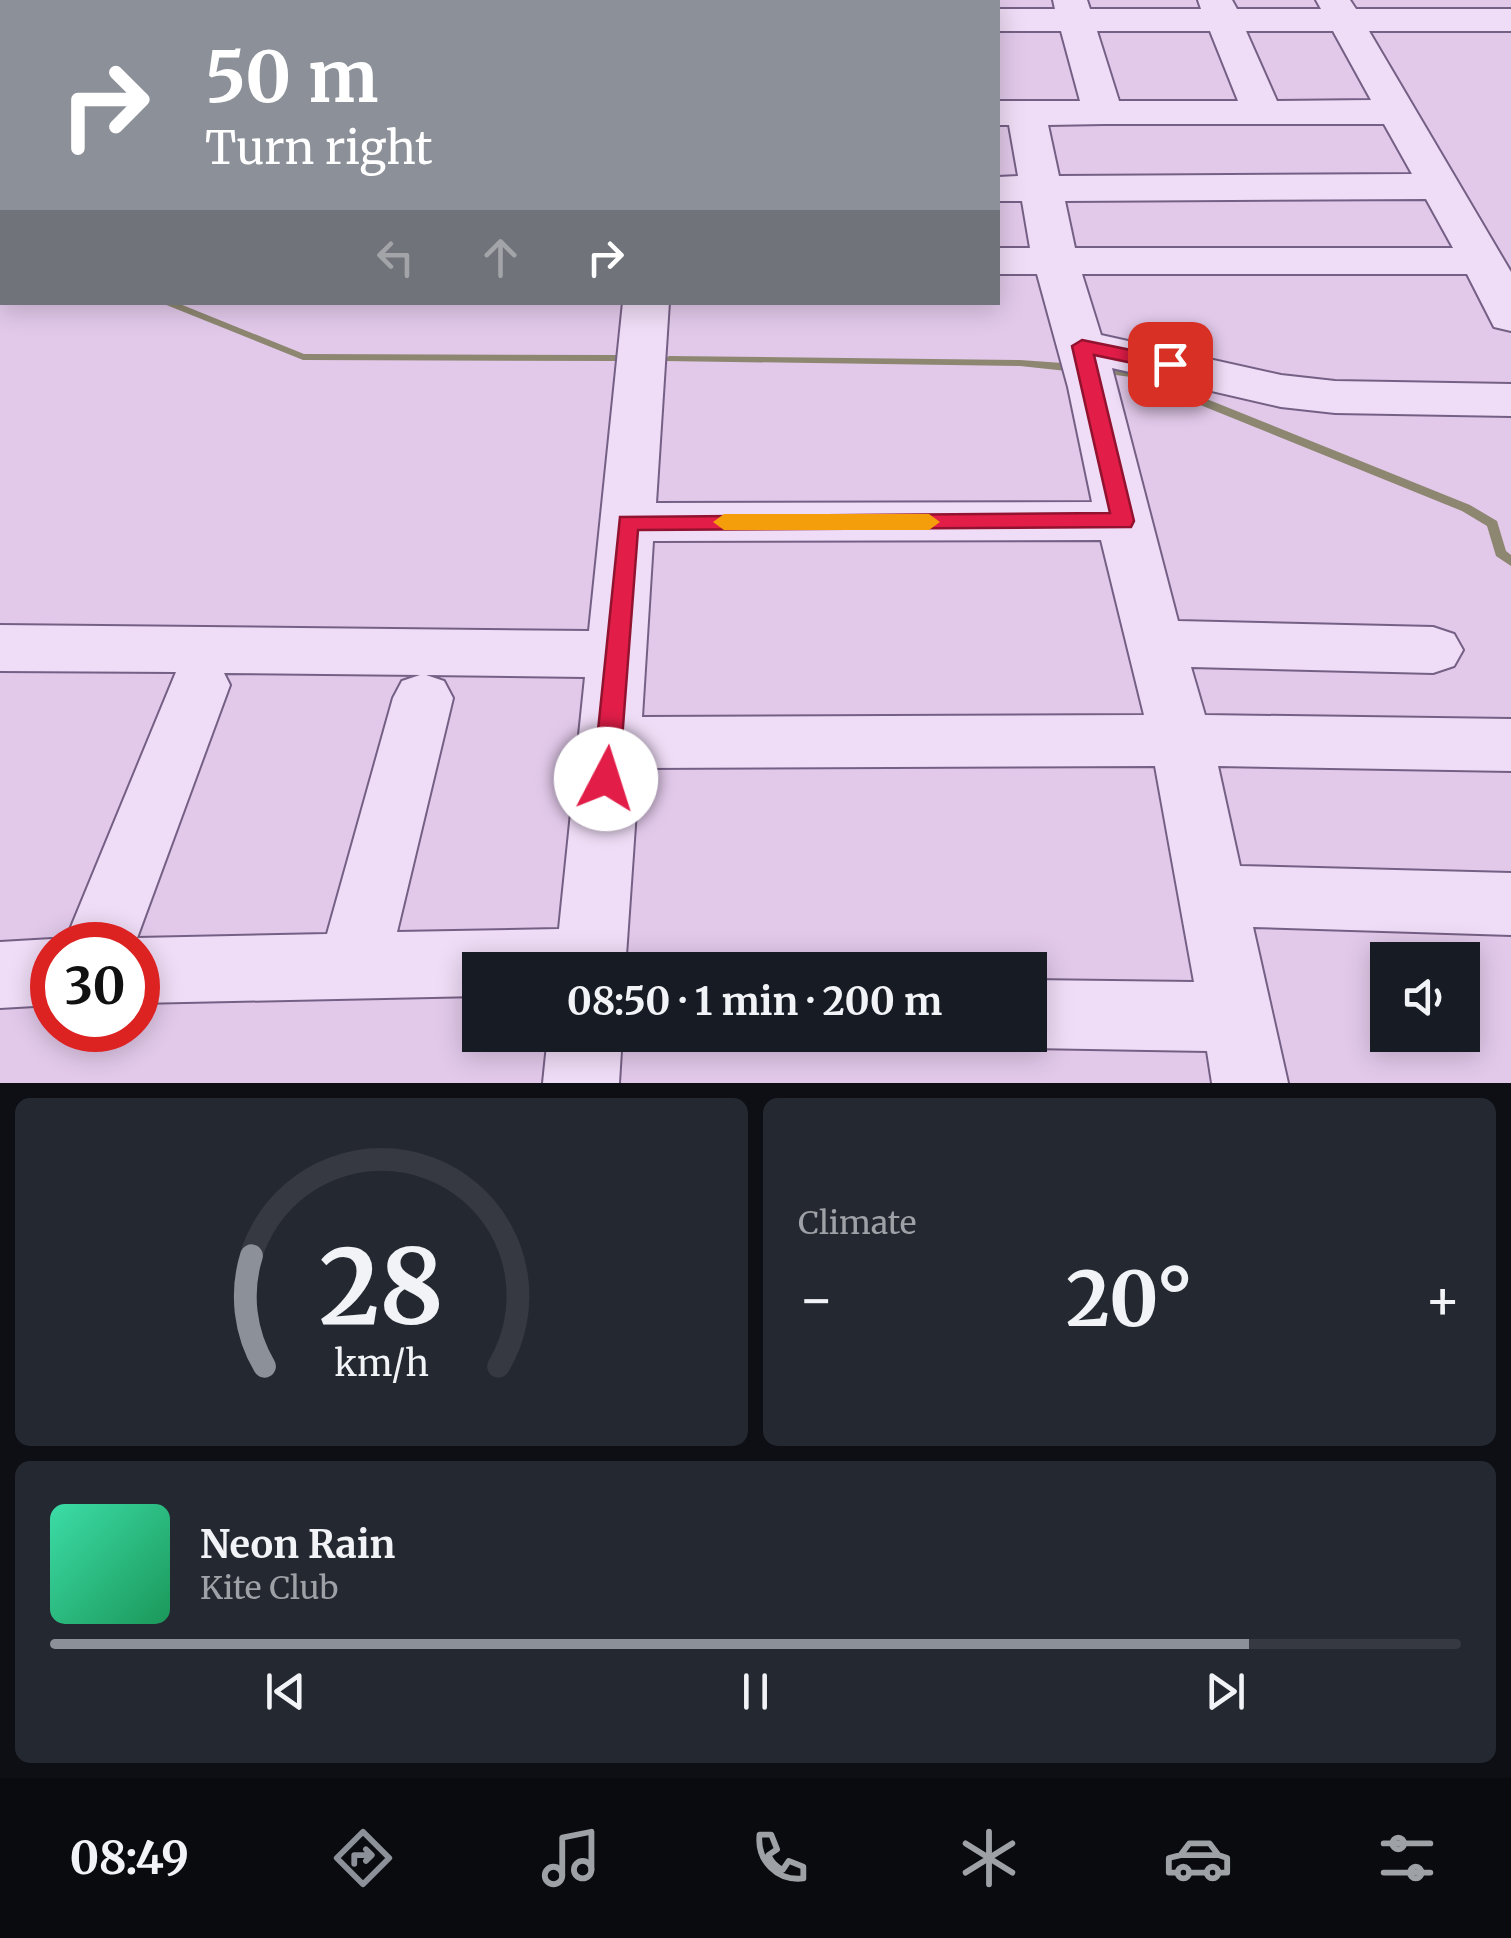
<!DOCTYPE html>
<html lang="en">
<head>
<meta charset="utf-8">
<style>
	:root { --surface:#171b24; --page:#242831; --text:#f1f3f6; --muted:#9ea1a6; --line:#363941; --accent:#8c9099 }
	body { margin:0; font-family:Merriweather,serif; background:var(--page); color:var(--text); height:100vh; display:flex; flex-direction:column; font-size:38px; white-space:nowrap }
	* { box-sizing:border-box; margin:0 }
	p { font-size:32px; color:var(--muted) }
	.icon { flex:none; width:55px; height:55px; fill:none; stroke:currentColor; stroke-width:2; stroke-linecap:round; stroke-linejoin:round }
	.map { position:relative; height:1083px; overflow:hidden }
	.details { display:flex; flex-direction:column; gap:15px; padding:15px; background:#0d0f14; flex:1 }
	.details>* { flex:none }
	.hud { position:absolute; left:0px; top:0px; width:1000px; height:305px; box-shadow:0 5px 25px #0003; background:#8c9099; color:#fff; overflow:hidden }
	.buttons { position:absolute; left:1370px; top:942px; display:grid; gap:20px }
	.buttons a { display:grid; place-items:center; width:110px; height:110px; border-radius:0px; background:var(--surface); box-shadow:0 5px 25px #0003; font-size:50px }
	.speed { position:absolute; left:30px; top:922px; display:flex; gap:20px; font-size:50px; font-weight:700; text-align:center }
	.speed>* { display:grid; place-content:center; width:130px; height:130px; border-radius:50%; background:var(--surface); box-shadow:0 5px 25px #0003; line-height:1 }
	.speed .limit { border:15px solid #d22; background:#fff; color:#111 }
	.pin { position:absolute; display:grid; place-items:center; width:85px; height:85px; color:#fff; margin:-42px; border-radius:20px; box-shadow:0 5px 15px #0006 }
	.me { position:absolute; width:110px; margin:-55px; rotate:5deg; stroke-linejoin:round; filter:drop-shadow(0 0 8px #0008) }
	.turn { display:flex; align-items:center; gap:35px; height:210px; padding:0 40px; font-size:45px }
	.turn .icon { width:130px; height:130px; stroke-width:2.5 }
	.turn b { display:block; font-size:70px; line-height:85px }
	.lanes { display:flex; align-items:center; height:95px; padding:0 40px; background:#0003; justify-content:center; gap:50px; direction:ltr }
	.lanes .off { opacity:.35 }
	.big { font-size:75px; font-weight:700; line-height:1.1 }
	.details .tile { flex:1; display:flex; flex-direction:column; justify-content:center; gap:15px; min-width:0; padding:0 35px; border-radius:15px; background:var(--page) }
	.details .dial { align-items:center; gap:0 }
	.dial svg { height:260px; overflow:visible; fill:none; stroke:var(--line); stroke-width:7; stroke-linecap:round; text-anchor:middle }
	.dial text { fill:var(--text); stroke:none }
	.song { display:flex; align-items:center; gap:30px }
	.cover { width:120px; height:120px; border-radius:15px; background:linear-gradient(135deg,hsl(160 70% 55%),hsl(150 70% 35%)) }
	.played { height:10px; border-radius:5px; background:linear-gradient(90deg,var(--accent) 85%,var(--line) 85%) }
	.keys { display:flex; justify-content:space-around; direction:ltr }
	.heat { display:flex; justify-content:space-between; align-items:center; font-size:55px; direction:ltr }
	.details .tiles { flex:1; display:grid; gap:15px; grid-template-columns:1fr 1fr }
	.tile:last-child { grid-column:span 2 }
	.trip { position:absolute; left:462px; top:952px; width:585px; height:100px; border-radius:0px; background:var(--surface); box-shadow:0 5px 25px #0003; font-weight:700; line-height:100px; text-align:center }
	.dock { display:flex; height:160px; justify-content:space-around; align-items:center; background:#090b0e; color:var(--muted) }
	.dock .icon { width:70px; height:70px }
	.dock .on { color:var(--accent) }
	.dock b { font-size:45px; color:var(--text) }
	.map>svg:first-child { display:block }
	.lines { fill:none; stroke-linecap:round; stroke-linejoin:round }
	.stream { fill:#8d8771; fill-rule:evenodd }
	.minor-casing { stroke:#756085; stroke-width:4 }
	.minor { fill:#efdcf6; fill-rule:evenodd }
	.route { fill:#e11d48; stroke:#92132f; stroke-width:2.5 }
	.slow { fill:#f59e0b }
</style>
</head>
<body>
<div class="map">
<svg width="1511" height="1083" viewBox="0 0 1511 1083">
	<rect width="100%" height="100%" fill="#e2c9ea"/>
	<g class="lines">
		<path class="stream" d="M0,156l2,1v8l-2,-1z
			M2,172v9l-2,1v-9z
			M0,250l2,1v6h-2z
			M159,302h16l129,52 313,1 5,3 -5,3 -314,-1z
			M669,356l351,4 56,4 6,4 -6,4 -56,-6 -355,-5 -1,-2z
			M1096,366l41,5 333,134 27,16 9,30 5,4v11l-15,-10 -9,-30 -25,-15 -331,-134 -39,-5 -2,-2z"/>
		<g class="minor-casing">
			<path id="minor" d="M499,0h34l1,2h-35z
				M642,0h34l1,2h-35z
				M780,0h34l2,2h-35z
				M917,0h34l1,2h-35z
				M1053,0h34l3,9h111l-3,-9h34l5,9h84l-5,-9h34l6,9h155v22h-142l142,241v59l-17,-4 -27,-53h-385l19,61 180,40 54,6 176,3v32l-176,-3 -54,-6 -169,-39 66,253 255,6 21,7 9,16 -9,16 -21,7 -242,-6 14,48 306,4v52l-293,-5 22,100 271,7v62l-258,-8 35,156h-76l-5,-32 -177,-3 -27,-13h27v-55l164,2 -39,-216 -516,2 -14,202h-145v26l-342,7v-58h-86v60l-52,3v-66l52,-3 12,5 112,-272 -176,-1v-46l589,6 34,-329h46l-13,201 436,-1 -24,-115 -31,-113h-39v-26h32l-8,-47h-24v-24l20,-1 -9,-51h-11v-24h82l-19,-70h-63v-22h57zM1097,31h113l28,70h-119zM1246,31h87l38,69 -94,1zM1104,124h280l28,50 -353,2 -11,-51zM1426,199l27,49h-378l-10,-47zM1101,540l43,175 -502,2 11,-176zM224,673l196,2 -18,6 -9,17 -66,236 -190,4 93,-253zM426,675l159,2 -26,252 -162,3 56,-234 -9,-17z
				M548,1035h74l-3,48h-76z"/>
		</g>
		<use href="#minor" class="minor"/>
	</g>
	<path class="route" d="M1082,340l88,18 10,6 -10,7 -76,-16 40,166 -3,6 -493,3 -19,249 -4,8 -9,3 -9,-3 -4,-8 27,-262 490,-4 -38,-167z"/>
	<path class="slow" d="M724,514h205l11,8 -11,8h-205l-11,-8z"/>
</svg>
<div class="buttons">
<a><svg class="icon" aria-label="sound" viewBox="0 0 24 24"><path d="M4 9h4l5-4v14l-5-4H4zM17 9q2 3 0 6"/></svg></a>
</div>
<div class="speed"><div class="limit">30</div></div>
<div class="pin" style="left:1170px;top:364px;background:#d93025"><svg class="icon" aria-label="arrive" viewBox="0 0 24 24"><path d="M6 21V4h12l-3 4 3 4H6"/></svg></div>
<svg class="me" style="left:606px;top:779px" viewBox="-20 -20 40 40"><circle r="19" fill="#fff"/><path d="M0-13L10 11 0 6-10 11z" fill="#e11d48"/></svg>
<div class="trip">08:50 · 1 min · 200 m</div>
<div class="hud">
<div class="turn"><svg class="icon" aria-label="right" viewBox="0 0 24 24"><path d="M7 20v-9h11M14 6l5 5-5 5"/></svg><div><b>50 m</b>Turn right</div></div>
<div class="lanes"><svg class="icon off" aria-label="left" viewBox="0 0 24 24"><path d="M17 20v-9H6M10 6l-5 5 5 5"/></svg><svg class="icon off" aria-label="ahead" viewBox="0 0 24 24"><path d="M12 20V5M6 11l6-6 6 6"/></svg><svg class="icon" aria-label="right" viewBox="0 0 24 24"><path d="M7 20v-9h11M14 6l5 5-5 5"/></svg></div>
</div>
</div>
<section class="details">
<div class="tiles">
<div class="tile dial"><svg viewBox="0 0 100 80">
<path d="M14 69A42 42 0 1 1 86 69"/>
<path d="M14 69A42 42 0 0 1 10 35" stroke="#8c9099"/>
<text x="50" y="56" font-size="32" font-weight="700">28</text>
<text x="50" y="72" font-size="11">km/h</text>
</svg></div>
<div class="tile"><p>Climate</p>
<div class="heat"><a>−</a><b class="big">20°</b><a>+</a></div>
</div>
<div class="tile">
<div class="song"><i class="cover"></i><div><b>Neon Rain</b><p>Kite Club</p></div></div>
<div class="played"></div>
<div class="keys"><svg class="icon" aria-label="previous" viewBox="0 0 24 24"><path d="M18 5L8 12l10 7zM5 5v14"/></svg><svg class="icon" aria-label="pause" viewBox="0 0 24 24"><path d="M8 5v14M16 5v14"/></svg><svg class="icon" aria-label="next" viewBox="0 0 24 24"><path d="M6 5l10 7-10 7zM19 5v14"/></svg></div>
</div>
</div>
</section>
<nav class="dock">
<b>08:49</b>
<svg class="icon on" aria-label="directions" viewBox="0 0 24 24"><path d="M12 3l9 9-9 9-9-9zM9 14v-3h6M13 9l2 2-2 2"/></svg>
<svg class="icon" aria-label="music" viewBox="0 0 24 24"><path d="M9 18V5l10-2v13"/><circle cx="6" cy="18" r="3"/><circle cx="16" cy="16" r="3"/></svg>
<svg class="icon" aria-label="phone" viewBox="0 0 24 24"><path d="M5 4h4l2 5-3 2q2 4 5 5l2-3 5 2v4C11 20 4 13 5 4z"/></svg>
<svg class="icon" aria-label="climate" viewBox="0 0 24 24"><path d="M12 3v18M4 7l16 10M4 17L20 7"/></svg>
<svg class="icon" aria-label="car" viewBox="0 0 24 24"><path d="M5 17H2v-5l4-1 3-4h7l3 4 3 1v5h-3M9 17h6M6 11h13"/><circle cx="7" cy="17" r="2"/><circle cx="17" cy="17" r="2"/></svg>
<svg class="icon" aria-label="filters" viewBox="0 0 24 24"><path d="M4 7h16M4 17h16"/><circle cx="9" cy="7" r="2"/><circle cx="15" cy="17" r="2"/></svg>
</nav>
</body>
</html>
